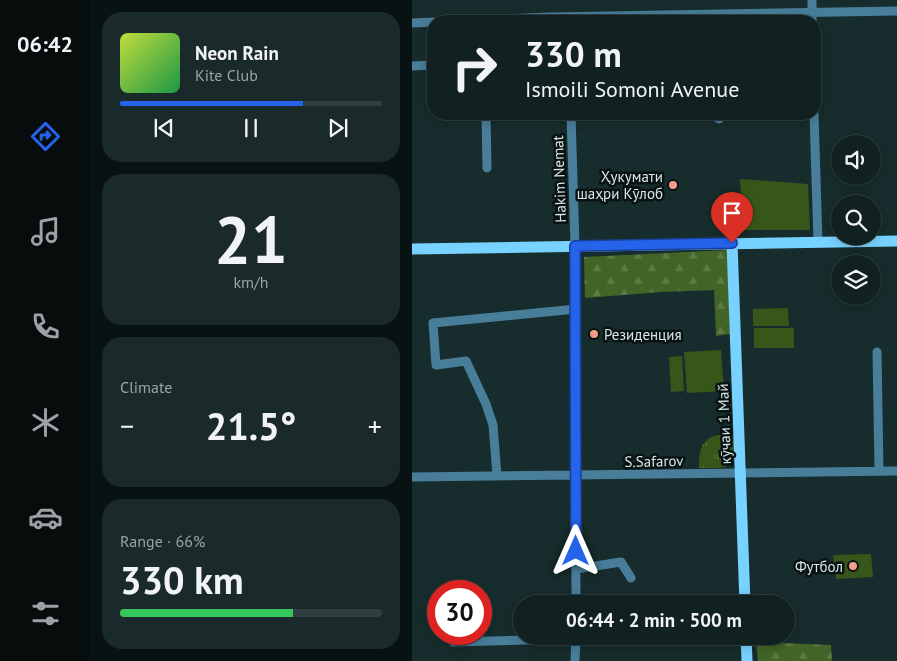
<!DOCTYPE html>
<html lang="en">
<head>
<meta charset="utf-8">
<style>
	:root { --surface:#112121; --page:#1a292a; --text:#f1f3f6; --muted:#9ca3a5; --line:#303e3f; --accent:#2563eb }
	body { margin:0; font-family:"PT Sans",sans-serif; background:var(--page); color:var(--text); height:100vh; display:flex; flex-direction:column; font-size:19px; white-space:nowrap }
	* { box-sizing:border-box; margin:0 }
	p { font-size:16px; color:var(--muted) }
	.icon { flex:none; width:28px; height:28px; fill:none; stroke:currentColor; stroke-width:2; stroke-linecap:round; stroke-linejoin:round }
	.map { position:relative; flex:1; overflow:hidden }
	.details { display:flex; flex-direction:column; gap:12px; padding:12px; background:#091212; width:322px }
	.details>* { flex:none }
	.hud { position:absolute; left:15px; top:15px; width:394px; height:105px; border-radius:20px; box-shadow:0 2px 12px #0003,0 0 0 1px var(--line); background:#112121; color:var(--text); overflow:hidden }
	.fabs { position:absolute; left:419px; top:135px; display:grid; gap:10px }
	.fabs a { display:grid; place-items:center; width:50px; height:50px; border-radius:50%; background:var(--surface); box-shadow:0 2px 12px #0003,0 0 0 1px var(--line); font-size:25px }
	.speed { position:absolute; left:15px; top:580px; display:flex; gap:10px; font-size:25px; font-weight:700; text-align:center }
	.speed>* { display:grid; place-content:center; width:65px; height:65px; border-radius:50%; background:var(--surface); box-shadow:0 2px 12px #0003,0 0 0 1px var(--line); line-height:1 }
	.speed .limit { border:8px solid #d22; background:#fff; color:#111 }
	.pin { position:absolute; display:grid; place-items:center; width:42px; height:42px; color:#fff; margin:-51px -21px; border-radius:50% 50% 50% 0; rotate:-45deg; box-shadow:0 0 5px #0007 }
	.pin .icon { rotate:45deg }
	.me { position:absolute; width:55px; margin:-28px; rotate:0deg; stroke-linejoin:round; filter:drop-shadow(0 0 4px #0008) }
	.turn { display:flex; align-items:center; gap:18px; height:105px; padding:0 15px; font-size:22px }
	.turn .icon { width:65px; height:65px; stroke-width:2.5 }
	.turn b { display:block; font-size:35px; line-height:42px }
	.big { font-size:38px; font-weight:700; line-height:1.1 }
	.details .tile { flex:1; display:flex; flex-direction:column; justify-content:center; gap:8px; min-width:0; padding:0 18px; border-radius:20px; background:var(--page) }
	.details .dial { align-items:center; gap:0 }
	.dial b { font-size:65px; line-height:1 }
	.song { display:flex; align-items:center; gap:15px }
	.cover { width:60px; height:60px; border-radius:8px; background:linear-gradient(135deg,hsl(70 70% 55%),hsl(140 70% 35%)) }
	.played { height:5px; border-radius:2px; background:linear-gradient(90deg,var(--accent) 70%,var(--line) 70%) }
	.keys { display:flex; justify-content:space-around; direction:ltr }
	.heat { display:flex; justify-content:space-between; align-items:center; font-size:28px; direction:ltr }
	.charge { height:8px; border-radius:4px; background:linear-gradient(90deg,#34c759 66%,var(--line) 0) }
	.trip { position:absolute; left:101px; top:595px; width:282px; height:50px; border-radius:25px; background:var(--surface); box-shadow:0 2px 12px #0003,0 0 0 1px var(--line); font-weight:700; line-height:50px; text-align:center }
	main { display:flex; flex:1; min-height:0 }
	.tab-bar { display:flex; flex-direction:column; width:90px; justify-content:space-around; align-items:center; background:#070d0d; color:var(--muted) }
	.tab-bar .icon { width:35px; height:35px }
	.tab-bar .selected { color:var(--accent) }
	.tab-bar b { font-size:22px; color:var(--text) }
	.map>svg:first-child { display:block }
	.grass { fill:#37571a }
	.forest { fill:url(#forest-firs) }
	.park { fill:url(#park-tufts) }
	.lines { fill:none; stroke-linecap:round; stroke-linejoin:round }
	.minor { stroke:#487e99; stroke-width:9 }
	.major { stroke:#78d2ff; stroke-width:11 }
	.route-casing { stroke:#184099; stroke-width:12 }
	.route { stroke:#2563eb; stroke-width:9 }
	.poi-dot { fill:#f49e89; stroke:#091212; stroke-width:2 }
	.labels { text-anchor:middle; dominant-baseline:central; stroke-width:5; stroke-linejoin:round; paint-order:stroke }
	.poi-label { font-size:15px; fill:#dbe7e7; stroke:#091212; text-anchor:end }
	.street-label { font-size:15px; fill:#dbe7e7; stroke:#091212 }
</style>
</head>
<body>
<main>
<nav class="tab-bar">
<b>06:42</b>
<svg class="icon selected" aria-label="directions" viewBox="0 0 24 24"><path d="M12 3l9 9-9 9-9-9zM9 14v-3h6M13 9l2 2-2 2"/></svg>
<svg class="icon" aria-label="music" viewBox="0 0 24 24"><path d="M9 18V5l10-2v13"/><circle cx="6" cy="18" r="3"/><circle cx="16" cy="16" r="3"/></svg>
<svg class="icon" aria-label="phone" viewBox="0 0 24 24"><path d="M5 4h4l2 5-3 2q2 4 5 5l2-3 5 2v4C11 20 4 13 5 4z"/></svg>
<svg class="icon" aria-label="climate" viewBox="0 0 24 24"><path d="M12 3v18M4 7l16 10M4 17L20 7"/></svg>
<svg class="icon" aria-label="car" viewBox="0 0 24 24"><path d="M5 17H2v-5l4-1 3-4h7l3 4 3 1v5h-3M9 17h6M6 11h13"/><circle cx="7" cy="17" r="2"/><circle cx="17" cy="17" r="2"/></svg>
<svg class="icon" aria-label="filters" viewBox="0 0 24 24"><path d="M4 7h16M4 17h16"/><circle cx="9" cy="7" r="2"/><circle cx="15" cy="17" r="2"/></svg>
</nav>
<section class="details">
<div class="tile">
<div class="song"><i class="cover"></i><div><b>Neon Rain</b><p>Kite Club</p></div></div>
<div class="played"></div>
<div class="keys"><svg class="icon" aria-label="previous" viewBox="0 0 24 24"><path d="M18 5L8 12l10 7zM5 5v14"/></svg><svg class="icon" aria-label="pause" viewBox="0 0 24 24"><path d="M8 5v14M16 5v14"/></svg><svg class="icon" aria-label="next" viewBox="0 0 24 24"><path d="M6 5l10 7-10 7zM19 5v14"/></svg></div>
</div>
<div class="tile dial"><b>21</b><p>km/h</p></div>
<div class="tile"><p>Climate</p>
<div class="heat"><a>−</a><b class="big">21.5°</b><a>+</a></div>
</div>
<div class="tile"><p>Range · 66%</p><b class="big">330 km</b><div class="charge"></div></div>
</section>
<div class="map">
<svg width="485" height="661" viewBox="0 0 485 661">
	<defs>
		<pattern id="forest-firs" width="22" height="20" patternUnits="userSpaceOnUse" patternTransform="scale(1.25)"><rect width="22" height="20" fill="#426426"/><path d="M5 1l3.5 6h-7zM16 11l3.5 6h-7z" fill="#5d7a46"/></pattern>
		<pattern id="park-tufts" width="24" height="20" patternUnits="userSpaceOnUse" patternTransform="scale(1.25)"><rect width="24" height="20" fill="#37571a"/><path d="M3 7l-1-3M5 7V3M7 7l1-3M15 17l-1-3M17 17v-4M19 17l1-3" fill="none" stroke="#536f3b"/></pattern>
	</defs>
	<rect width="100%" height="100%" fill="#172c2c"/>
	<path class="grass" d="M328,179l68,5 2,46h-67z
		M376,308l1,18h-36v-17z
		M342,328h40v20h-40z
		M309,350l3,41 -37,2 -3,-41z
		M270,356l2,35 -13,1 -2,-35z
		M459,554l2,23 -37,2 -3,-24z"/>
	<path class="forest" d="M316,250l2,84 -14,2 -2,-46 -53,2 -76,6 -1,-41z
		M344,642l75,3 1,16h-74z"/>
	<path class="park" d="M323,435c-1,35 -3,33 -36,33 0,-13 0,-26 15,-32 6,-2 14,0 21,-1z"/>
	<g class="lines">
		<path class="minor" d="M400,0v21
			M44,21l94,-4 347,-6
			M0,23l21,-1
			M0,66l21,-1
			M74,114l1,54
			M159,114l4,132 1,358
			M299,114l8,5
			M402,114l4,128
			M465,352l2,118
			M85,476l-4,-51 -7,-21 -20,-43 -30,4 -3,-42 143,-14
			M0,477l485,-6
			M164,569l45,-7 10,16
			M41,642l217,-6
			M163,661l1,-25"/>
		<path class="major" d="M320,243l13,361
			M0,249l485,-8
			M334,636l1,25"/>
	</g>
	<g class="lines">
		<g class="route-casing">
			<path id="route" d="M164,551l-1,-305 157,-3"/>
		</g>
		<use href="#route" class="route"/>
	</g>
	<g class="poi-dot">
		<circle cx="261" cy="185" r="5"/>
		<circle cx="182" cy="334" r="5"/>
		<circle cx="441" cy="566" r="5"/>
	</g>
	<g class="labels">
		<g class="poi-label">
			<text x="251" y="176">Ҳукумати<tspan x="251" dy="17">шаҳри Кӯлоб</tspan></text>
			<text x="192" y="334" text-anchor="start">Резиденция</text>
			<text x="431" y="566">Футбол</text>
		</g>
		<g class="street-label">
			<text transform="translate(147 179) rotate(-92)">Hakim Nemat</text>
			<text transform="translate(312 424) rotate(-92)">кӯчаи 1 Май</text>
			<text transform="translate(242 461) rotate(-1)">S.Safarov</text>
		</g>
	</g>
</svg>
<div class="fabs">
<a><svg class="icon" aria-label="sound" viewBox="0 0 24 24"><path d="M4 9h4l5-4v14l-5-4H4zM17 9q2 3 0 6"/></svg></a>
<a><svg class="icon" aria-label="search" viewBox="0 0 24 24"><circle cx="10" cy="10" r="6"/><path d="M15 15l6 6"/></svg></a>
<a><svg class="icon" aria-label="layers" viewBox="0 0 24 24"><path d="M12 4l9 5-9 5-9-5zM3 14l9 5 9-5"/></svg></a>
</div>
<div class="speed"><div class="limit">30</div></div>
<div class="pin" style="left:320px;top:243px;background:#d93025"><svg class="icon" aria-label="arrive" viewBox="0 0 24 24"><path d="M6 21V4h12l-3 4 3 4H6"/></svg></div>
<svg class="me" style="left:164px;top:551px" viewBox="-20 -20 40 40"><path d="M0-17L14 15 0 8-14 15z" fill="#2563eb" stroke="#fff" stroke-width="4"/></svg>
<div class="trip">06:44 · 2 min · 500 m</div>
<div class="hud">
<div class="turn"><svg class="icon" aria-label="right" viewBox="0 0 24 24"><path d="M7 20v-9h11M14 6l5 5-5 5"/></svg><div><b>330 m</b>Ismoili Somoni Avenue</div></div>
</div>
</div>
</main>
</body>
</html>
